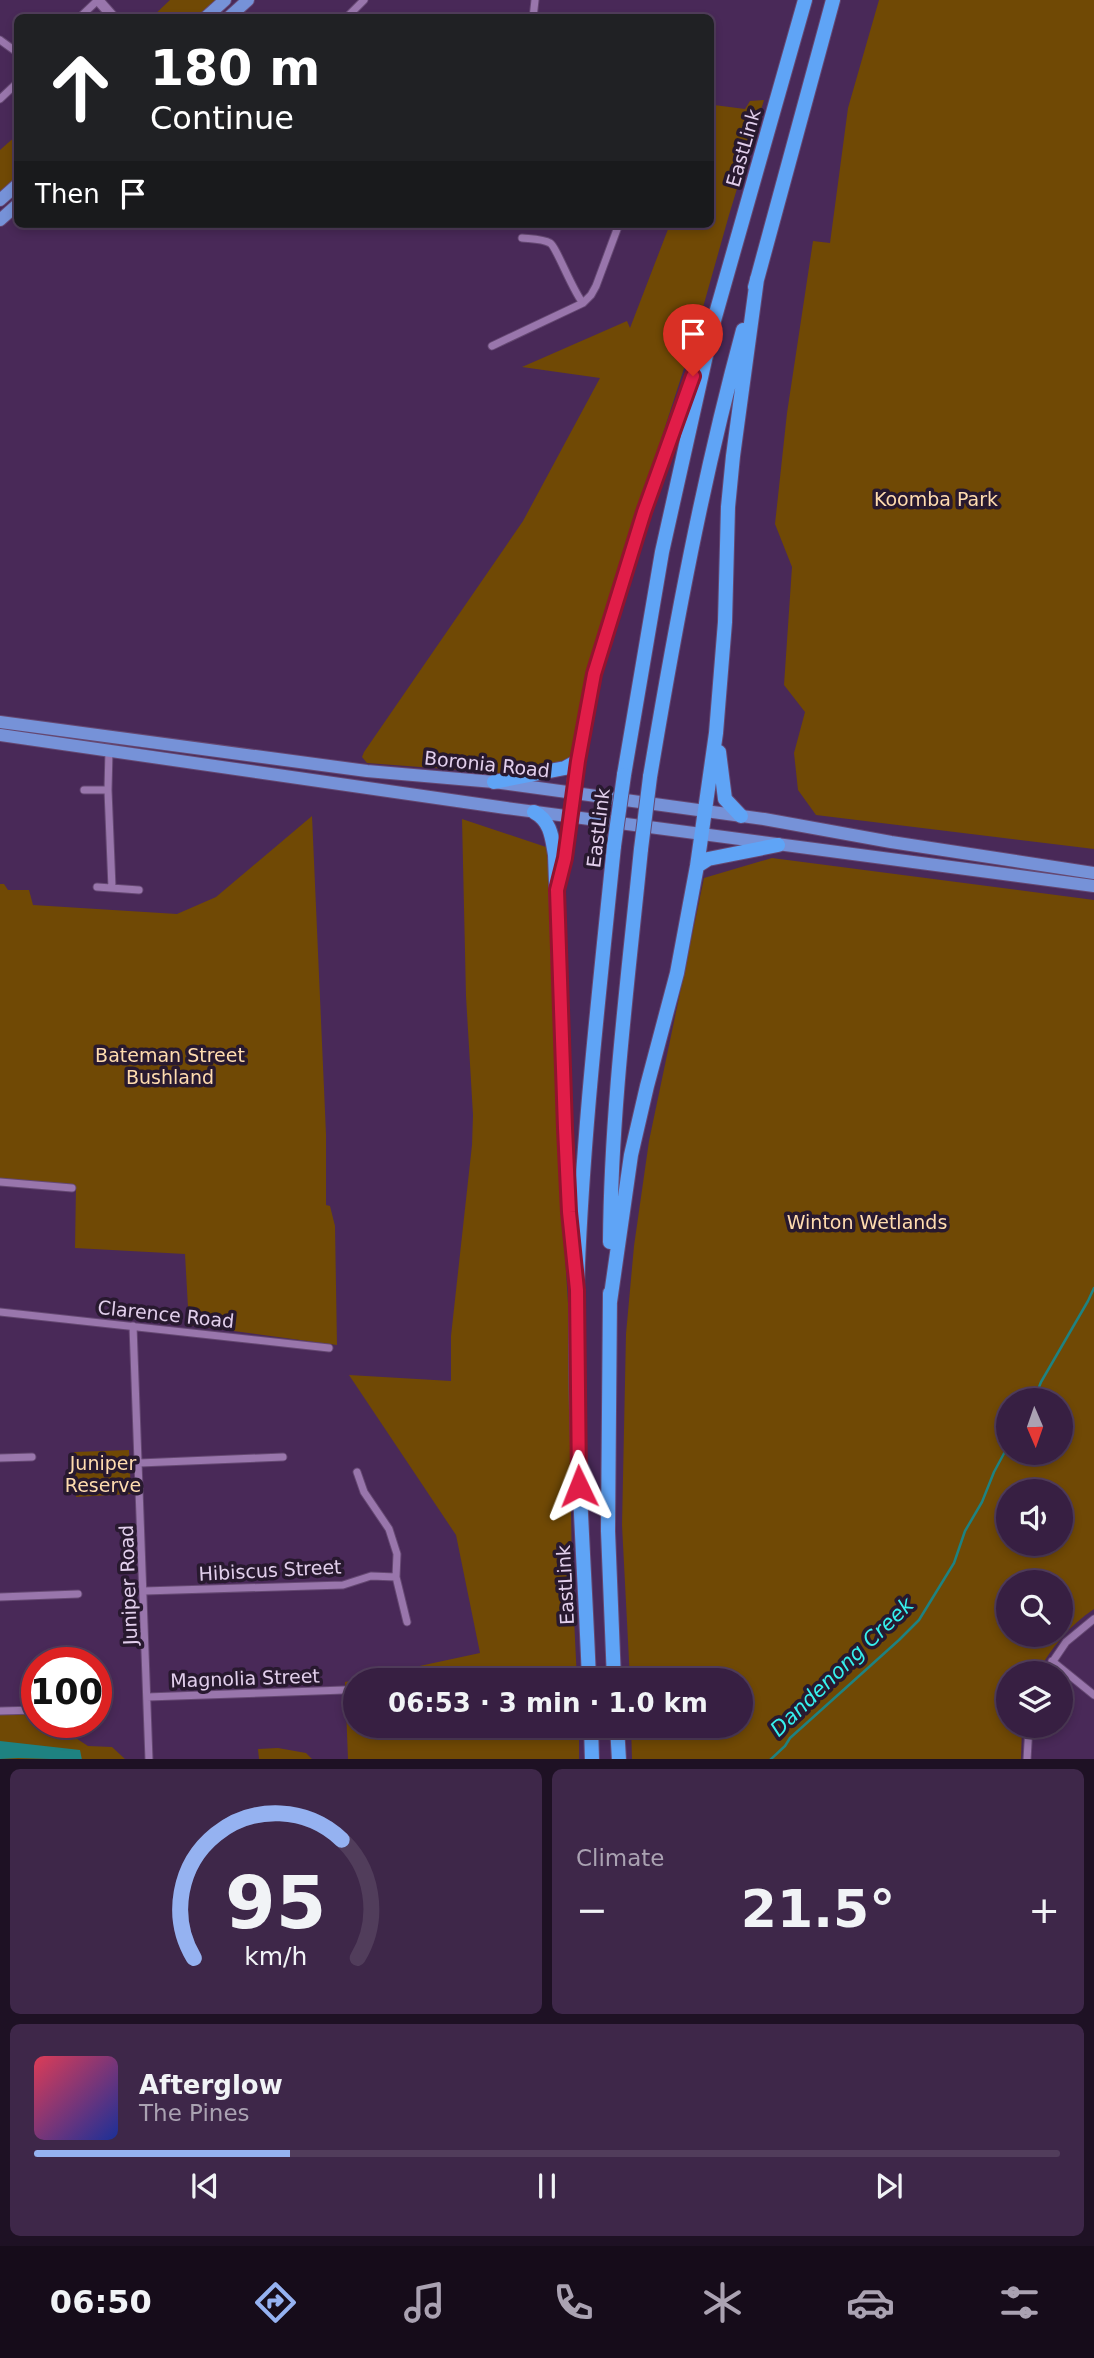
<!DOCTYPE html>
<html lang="en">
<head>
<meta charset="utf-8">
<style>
	:root { --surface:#371f42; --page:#3e2749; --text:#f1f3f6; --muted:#aaa2b2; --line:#513d5b; --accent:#95b2f1 }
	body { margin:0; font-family:"DejaVu Sans",sans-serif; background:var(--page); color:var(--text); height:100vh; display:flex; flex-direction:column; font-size:26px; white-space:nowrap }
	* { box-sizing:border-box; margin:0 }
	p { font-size:23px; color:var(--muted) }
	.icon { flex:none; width:38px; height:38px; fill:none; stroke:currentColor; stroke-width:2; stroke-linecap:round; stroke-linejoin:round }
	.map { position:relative; height:1759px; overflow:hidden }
	.sheet { display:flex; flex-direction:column; gap:10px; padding:10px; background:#1e1124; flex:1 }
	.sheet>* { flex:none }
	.guide { position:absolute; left:14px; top:14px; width:700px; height:214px; border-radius:10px; box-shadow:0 4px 10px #0003,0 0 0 2px var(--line); background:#202124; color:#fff; overflow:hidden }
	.needle { width:46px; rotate:178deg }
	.controls { position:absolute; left:996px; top:1388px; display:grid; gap:14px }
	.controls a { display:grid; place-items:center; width:77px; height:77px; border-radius:50%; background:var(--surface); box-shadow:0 4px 10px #0003,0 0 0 2px var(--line); font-size:35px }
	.speed { position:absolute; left:21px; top:1647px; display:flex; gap:14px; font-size:35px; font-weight:700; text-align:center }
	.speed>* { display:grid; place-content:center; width:91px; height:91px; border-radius:50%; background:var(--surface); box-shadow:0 4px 10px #0003,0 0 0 2px var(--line); line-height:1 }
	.speed .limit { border:10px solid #d22; background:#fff; color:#111 }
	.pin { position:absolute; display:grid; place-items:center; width:60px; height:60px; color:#fff; margin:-72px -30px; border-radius:50% 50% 50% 0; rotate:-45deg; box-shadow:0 0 7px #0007 }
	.pin .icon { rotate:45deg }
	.me { position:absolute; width:77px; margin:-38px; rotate:358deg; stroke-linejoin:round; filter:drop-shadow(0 0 5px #0008) }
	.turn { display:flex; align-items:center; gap:24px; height:147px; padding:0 21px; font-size:32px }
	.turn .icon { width:91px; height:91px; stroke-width:2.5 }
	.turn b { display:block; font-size:49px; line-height:60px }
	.then { display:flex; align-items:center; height:66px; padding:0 21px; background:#0003; gap:14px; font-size:26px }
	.big { font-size:52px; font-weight:700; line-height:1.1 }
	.sheet .widget { flex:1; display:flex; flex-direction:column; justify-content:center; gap:10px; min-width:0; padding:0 24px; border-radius:10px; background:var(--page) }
	.sheet .dial { align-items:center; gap:0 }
	.dial svg { height:182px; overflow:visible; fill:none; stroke:var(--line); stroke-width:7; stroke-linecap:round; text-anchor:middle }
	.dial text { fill:var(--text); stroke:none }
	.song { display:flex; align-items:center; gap:21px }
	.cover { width:84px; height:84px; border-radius:10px; background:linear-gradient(135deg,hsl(350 70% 55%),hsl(230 70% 35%)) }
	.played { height:7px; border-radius:4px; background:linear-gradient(90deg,var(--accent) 25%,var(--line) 25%) }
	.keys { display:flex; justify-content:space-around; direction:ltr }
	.heat { display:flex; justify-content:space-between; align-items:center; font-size:38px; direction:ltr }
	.sheet .tiles { flex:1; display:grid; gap:10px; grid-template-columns:1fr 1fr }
	.widget:last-child { grid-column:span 2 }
	.trip { position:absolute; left:343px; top:1668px; width:410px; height:70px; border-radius:35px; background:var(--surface); box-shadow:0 4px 10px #0003,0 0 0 2px var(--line); font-weight:700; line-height:70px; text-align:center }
	.tab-bar { display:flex; height:112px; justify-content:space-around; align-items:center; background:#160c1a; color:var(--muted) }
	.tab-bar .icon { width:49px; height:49px }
	.tab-bar .on { color:var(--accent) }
	.tab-bar b { font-size:32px; color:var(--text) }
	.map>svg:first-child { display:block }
	.green { fill:#704905; fill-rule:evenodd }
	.water { fill:#1e8281 }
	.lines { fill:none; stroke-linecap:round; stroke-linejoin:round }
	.stream { stroke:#1e8281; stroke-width:2.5 }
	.street-casing { stroke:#654872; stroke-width:9 }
	.secondary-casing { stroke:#654872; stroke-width:12 }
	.primary-casing { stroke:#654872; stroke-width:14 }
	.highway-casing { stroke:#654872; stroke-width:16 }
	.street { stroke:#9976ac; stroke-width:7 }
	.secondary { stroke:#9976ac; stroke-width:10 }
	.primary { stroke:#7692d8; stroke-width:12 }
	.highway { stroke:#5fa4f6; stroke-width:14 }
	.highway-bridge-casing { stroke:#654872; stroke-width:16; stroke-linecap:butt }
	.highway-bridge { stroke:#5fa4f6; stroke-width:14 }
	.route-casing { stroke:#92132f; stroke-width:18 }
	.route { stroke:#e11d48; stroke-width:12 }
	.labels { text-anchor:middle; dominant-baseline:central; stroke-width:7; stroke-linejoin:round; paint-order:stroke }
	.street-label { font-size:19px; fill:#e2cfec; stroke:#28192f }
	.park-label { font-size:19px; fill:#ffdcaf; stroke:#28192f }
	.water-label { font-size:21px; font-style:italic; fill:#36f0ee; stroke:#28192f }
</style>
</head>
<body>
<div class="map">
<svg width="1094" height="1760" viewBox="0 0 1094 1760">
	<rect width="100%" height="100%" fill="#492958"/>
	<path class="green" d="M170,0h53l-20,17 -52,1z
		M879,0h215v849l-278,-34 -18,-25 -4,-37 11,-41 -21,-27 8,-118 -17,-43 12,-111 26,-172 17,2 18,-135z
		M764,100l-35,115 -31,110 -94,291 -22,85 -10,56 -8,7 -49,10 -148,-11 -5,-6 2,-5 159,-231 77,-143 -78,-11 105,-46 3,7 40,-104h40v-109l4,-10 31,4 5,-8z
		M17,135v49l-17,16v-50z
		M312,816l14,318v71l4,1 5,20 2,119 -148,-20 -4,-71 -110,-6 1,-62 -76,-6v-296h4l4,6h21l4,15 144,9 39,-17z
		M462,819l87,29 1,69 8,134 2,123 8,129 4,274 5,103h-222v46h224v33h-231l-3,-77 135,-29 -24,-118 -107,-160 102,6v-45l21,-191 1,-30 -7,-119z
		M772,858l322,42v709c-25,17 -42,38 -57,64h-29v53h14l-1,33h-389l-1,-33h109v-46h-110l-8,-155 4,-191 8,-88 15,-105 55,-263zM1008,1400h52v52h-52zM1008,1491h52v53h-52zM1008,1582h52v52h-52z
		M129,1450l2,44 -55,3 -2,-45z
		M37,1706v16h14l37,24 24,1 13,12h-125v-51z
		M278,1748l28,5 6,6h-53l-1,-10z"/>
	<path class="water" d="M0,1741l80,9 2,10 -64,-2 -18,1z"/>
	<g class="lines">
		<path class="stream" d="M1034,1400l7,-18 47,-81 6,-13
			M770,1760l15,-14 5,-8 109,-98 20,-20 35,-57 11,-32 17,-29 12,-30 14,-26"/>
		<g class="street-casing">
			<path id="street" d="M79,18l19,-18
				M346,18l18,-18
				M533,18l2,-18
				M0,40l18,13
				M0,99l18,-17
				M522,238c9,1 21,1 28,5 6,3 23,49 33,60
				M492,346l91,-43 8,-8 5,-9 23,-62
				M109,750l-1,40 4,98
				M84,790h24
				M97,887l42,3
				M0,1182l72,6
				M0,1312l329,36
				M133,1326l16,434
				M0,1458l32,-1
				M139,1463l144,-6
				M357,1472l7,20 25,37 8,25 -1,23 11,45
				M144,1591l199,-6 28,-9 25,1
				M0,1597l78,-3
				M1052,1661l42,34
				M1045,1673l21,-31 28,-23
				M147,1697l197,-7
				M0,1711l37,-1
				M1027,1760l2,-34"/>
		</g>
		<g class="secondary-casing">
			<path id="secondary" d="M98,0l16,18"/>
		</g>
		<g class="primary-casing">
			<path id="primary" d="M205,18l20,-18
				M228,18l20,-18
				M0,200l18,-16
				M0,220l18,-16
				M0,722l367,49 127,11 270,37 127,23 203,31
				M0,735l506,73 588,78"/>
		</g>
		<g class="highway-casing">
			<path id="highway" d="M755,287l78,-287
				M719,752l6,47 16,17
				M624,775l38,-223 51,-228 92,-324
				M650,777c25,-150 53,-300 93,-447
				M494,782l71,-14 13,-7
				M534,812c17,9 18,26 21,43l10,273 8,118
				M697,866l11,-7 70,-14
				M557,890l8,-32 10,-82 19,-102 50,-162 51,-141
				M610,1242c1,-132 18,-263 31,-393
				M610,1293l-2,238 6,149
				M610,1302l21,-147 16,-69 30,-113 20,-107 19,-133 9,-111 3,-115 5,-51 24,-177
				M589,1680c-5,-130 -16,-260 -12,-391 5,-148 22,-295 37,-443
				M591,1726l1,34
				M617,1726l2,34"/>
		</g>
		<use href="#street" class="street"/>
		<use href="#secondary" class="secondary"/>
		<use href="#primary" class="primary"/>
		<use href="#highway" class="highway"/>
		<g class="highway-bridge-casing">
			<path id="highway-bridge" d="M614,846l10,-71
				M641,849l9,-72"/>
		</g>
		<use href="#highway-bridge" class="highway-bridge"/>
	</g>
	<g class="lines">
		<g class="route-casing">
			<path id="route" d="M579,1486l-2,-196 -8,-78 -4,-84 -8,-238 8,-32 13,-97 16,-87 50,-162 49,-136"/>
		</g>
		<use href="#route" class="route"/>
	</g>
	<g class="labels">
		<g class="street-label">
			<text transform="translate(743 148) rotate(-74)">EastLink</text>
			<text transform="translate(487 764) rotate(6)">Boronia Road</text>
			<text transform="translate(598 828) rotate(-83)">EastLink</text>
			<text transform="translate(166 1314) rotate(6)">Clarence Road</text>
			<text transform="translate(270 1570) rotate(-3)">Hibiscus Street</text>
			<text transform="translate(128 1585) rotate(-92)">Juniper Road</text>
			<text transform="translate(565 1585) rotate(-93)">EastLink</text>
			<text transform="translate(245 1678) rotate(-2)">Magnolia Street</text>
		</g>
		<g class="park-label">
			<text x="936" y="499">Koomba Park</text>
			<text x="170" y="1055">Bateman Street<tspan x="170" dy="22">Bushland</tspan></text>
			<text x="867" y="1222">Winton Wetlands</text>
			<text x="103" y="1463">Juniper<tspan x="103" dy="22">Reserve</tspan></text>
		</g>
		<g class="water-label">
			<text transform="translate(842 1667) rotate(-44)">Dandenong Creek</text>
		</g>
	</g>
</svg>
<div class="controls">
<a><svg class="needle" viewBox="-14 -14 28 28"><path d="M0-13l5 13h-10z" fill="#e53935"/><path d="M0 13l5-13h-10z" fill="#aaa2b2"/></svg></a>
<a><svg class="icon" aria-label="sound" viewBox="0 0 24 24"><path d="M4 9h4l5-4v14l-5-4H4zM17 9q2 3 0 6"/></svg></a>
<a><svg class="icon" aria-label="search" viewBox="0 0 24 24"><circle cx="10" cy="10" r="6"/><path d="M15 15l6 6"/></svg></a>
<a><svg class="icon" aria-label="layers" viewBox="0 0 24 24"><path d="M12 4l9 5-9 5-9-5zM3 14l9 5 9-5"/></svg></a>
</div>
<div class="speed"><div class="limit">100</div></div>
<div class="pin" style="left:693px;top:376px;background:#d93025"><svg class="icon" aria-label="arrive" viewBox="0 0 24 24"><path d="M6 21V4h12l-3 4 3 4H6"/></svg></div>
<svg class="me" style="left:579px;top:1486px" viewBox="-20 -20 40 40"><path d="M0-17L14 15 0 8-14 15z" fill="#e11d48" stroke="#fff" stroke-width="4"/></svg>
<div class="trip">06:53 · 3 min · 1.0 km</div>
<div class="guide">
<div class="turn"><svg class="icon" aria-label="ahead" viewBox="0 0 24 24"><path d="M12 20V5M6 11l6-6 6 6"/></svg><div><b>180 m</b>Continue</div></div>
<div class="then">Then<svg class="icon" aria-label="arrive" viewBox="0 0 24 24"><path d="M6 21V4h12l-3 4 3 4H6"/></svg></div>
</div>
</div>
<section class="sheet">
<div class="tiles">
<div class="widget dial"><svg viewBox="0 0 100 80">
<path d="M14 69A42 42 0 1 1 86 69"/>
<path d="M14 69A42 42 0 0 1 79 17" stroke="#95b2f1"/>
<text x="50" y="56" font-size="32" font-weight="700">95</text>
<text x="50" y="72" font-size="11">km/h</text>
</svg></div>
<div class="widget"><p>Climate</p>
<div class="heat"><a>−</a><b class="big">21.5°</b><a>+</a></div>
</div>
<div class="widget">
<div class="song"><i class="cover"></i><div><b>Afterglow</b><p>The Pines</p></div></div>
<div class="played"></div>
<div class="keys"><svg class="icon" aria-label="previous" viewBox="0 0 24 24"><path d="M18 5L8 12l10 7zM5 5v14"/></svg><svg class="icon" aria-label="pause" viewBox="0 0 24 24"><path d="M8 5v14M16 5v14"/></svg><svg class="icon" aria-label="next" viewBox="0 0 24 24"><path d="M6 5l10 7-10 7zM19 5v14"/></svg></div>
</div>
</div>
</section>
<nav class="tab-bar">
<b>06:50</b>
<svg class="icon on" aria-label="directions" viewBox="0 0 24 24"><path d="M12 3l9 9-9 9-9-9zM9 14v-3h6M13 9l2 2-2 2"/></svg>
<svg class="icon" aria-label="music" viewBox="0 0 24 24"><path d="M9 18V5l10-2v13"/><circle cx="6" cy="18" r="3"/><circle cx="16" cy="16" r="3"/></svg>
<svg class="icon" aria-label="phone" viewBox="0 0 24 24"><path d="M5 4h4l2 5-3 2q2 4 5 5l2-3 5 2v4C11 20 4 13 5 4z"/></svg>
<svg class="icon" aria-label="climate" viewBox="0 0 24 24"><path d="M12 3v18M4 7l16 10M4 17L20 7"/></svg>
<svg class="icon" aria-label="car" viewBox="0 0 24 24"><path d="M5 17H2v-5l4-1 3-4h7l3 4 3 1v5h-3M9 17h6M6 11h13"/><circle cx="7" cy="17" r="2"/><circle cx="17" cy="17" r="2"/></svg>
<svg class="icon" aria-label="filters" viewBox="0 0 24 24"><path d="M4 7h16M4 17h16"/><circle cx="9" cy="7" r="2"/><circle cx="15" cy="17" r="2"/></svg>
</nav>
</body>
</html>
